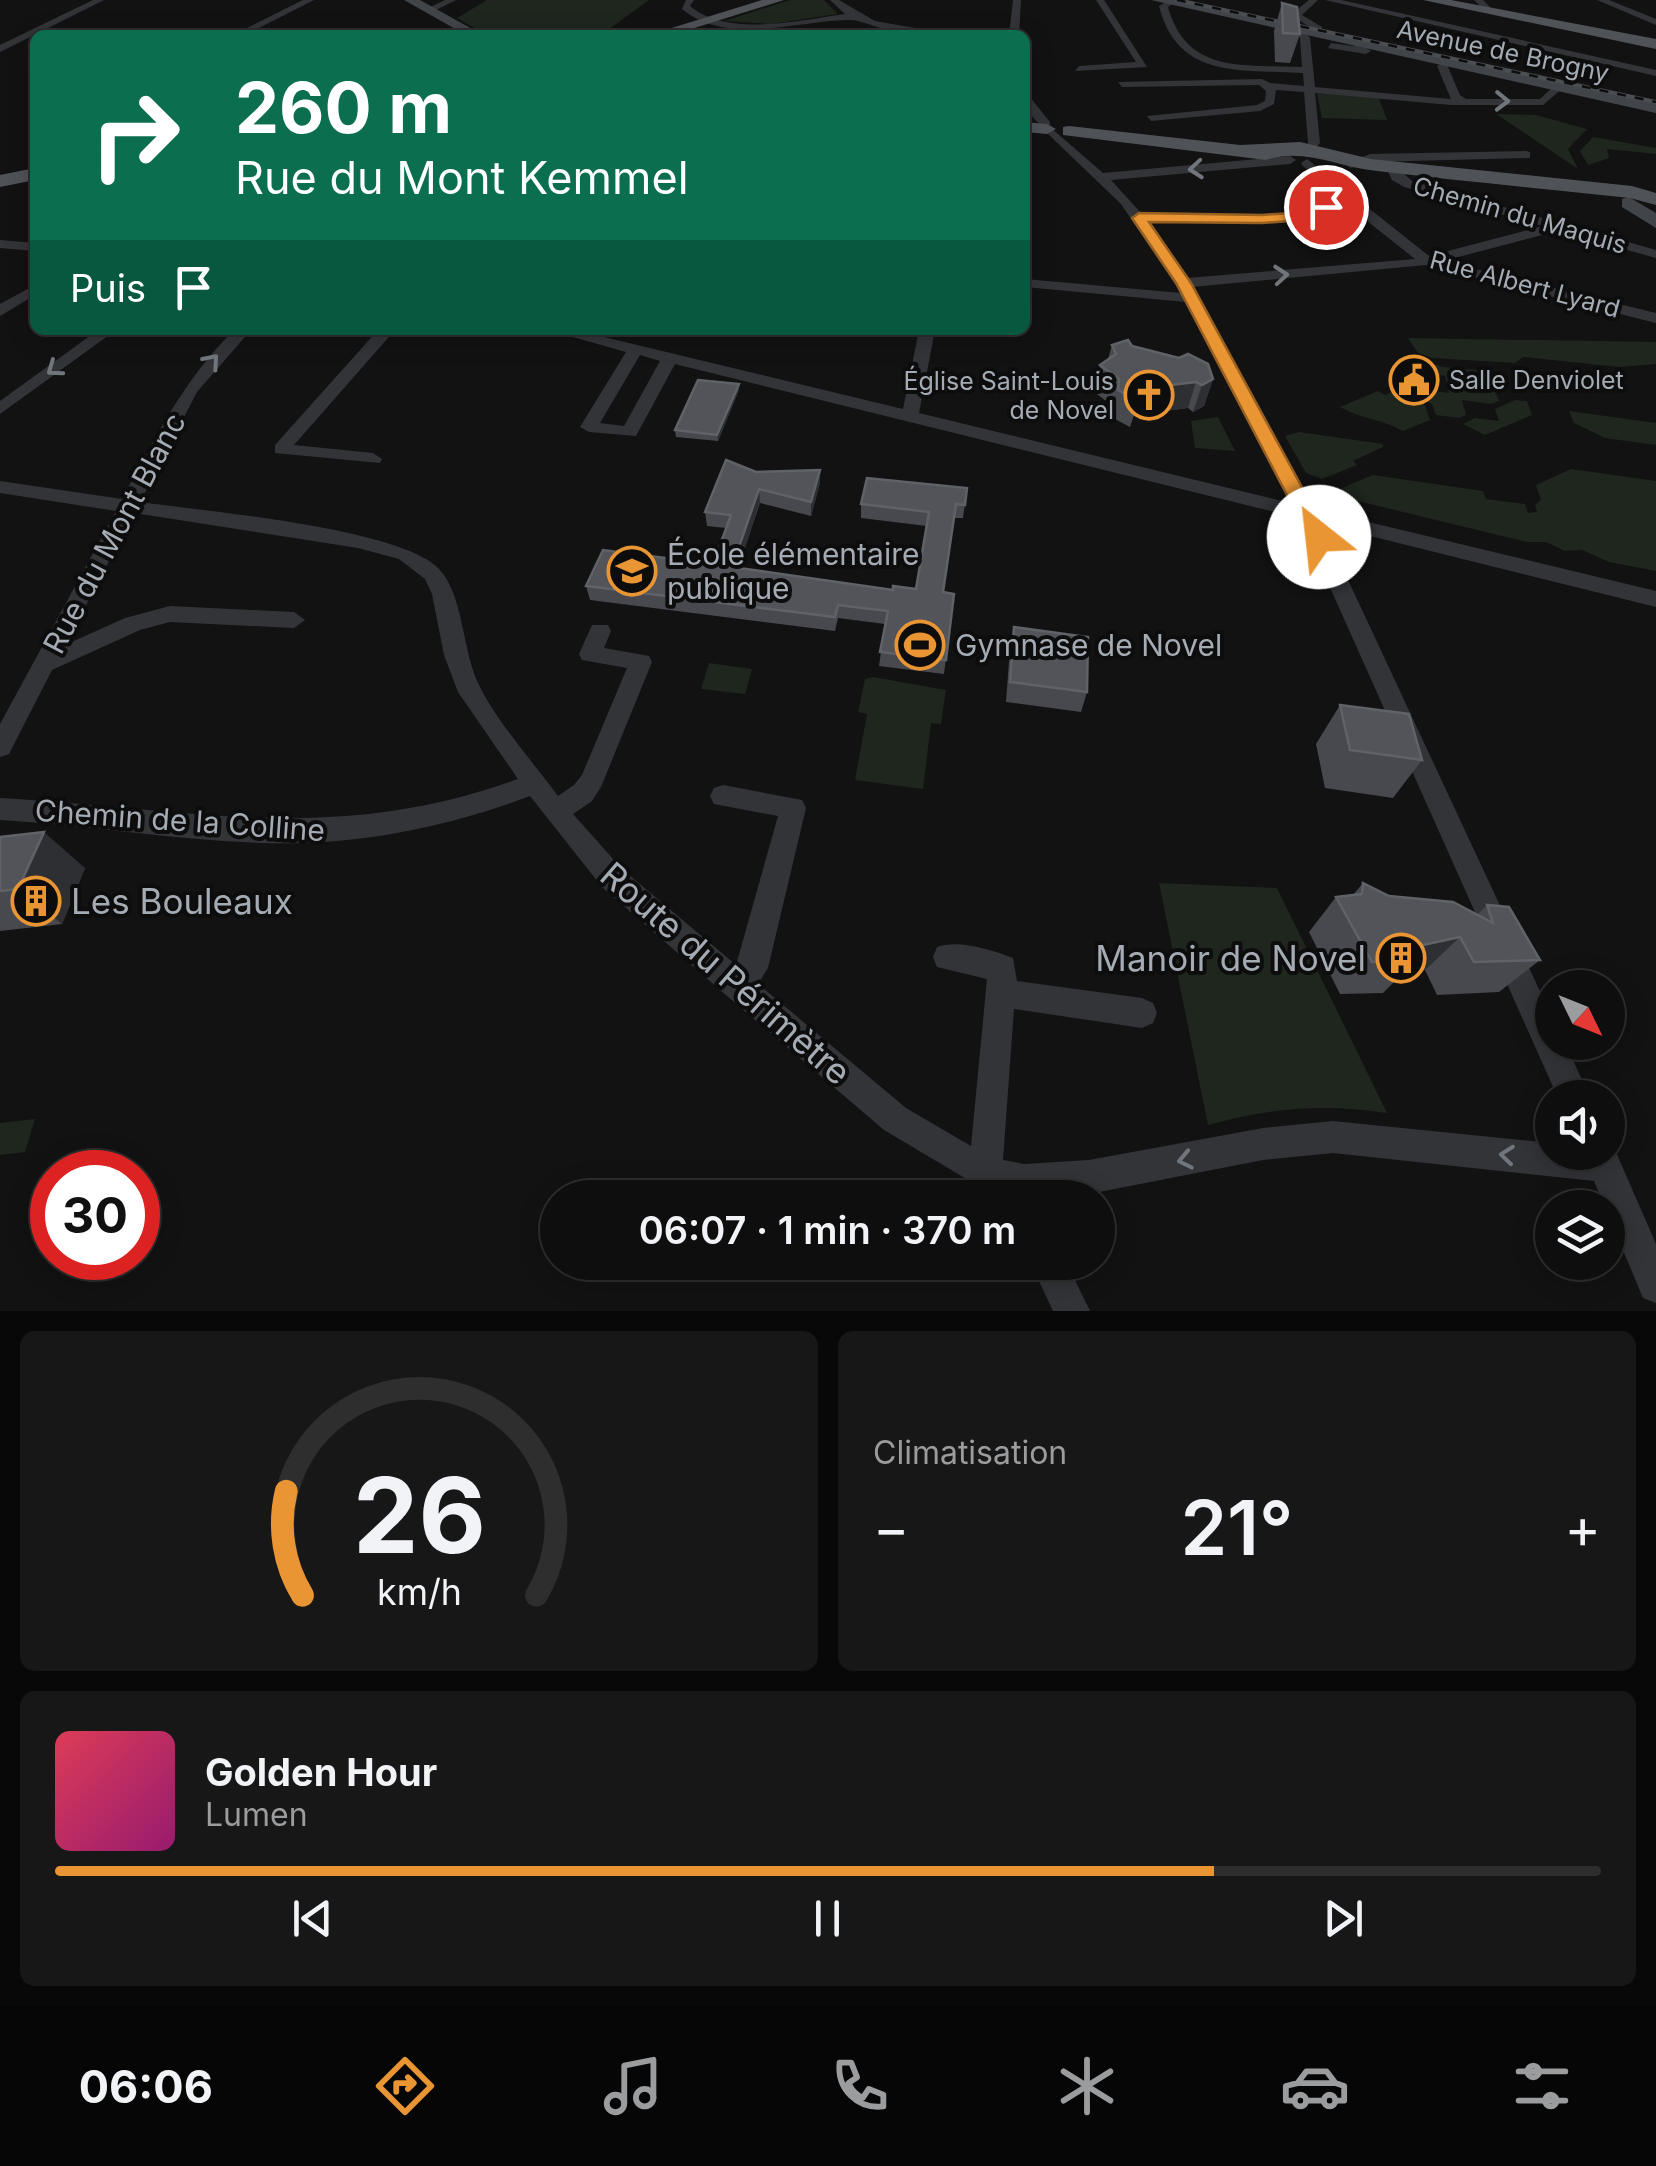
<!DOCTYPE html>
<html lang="fr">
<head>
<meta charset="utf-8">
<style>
	:root { --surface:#0e0e0e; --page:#171717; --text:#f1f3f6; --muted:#9b9c9e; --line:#2e2e2e; --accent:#ea9533 }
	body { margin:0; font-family:Inter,sans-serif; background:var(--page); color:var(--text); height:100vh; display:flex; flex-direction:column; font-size:38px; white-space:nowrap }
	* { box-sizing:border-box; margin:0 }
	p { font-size:32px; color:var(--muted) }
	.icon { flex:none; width:55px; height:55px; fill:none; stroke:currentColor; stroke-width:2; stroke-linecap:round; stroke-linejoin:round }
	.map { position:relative; height:1311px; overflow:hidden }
	.sheet { display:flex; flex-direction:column; gap:20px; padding:20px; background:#080808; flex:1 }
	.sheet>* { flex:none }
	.hud { position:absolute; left:30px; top:30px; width:1000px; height:305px; border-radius:15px; box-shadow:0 5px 25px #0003,0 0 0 2px var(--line); background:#0b6e4f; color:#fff; overflow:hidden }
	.needle { width:65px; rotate:133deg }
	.tools { position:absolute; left:1535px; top:970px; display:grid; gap:20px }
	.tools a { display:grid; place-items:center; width:90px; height:90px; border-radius:50%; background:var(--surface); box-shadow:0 5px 25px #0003,0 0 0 2px var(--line); font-size:50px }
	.speed { position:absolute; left:30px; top:1150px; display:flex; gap:20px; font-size:50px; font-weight:700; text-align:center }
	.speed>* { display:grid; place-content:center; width:130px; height:130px; border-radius:50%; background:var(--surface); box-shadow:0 5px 25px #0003,0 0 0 2px var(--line); line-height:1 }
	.speed .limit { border:15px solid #d22; background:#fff; color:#111 }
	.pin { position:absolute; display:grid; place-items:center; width:85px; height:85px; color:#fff; margin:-42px; border:5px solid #fff; border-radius:50%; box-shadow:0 2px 10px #0007 }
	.me { position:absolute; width:110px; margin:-55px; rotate:331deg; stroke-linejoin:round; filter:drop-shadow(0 0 8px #0008) }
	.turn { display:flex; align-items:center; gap:35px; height:210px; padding:0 40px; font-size:45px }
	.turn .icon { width:130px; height:130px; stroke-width:2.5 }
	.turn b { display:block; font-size:70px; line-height:85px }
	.then { display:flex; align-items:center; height:95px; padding:0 40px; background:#0003; gap:20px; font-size:38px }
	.big { font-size:75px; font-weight:600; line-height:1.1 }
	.sheet .tile { flex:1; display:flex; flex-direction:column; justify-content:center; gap:15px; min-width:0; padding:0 35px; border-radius:15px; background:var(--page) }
	.sheet .dial { align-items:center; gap:0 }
	.dial svg { height:260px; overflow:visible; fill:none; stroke:var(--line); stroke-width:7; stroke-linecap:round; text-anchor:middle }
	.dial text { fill:var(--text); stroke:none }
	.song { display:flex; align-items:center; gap:30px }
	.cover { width:120px; height:120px; border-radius:15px; background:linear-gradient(135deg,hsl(350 70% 55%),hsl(320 70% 35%)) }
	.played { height:10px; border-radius:5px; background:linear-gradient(90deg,var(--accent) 75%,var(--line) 75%) }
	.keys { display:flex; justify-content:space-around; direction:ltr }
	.heat { display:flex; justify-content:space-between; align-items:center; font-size:55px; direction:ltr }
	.sheet .tiles { flex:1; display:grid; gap:20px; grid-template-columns:1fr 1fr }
	.tile:last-child { grid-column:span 2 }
	.trip { position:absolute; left:540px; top:1180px; width:575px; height:100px; border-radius:50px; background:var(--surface); box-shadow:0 5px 25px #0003,0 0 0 2px var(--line); font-weight:600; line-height:100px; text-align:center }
	.menu { display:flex; height:160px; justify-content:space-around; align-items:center; background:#060606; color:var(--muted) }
	.menu .icon { width:70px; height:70px }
	.menu .on { color:var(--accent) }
	.menu b { font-size:45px; color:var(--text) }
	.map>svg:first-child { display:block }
	.green { fill:#1e261e }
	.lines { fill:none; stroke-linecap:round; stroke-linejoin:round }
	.street { fill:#333438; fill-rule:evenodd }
	.secondary { fill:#414448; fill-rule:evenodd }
	.primary { fill:#4f5257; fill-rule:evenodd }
	.rail-casing { stroke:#4a4d51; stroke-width:4 }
	.rail { stroke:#0d0d0e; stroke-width:2.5; stroke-dasharray:9; stroke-linecap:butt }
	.wall { fill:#48494e }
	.shaded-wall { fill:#2e2f32 }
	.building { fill:#525459; stroke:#5f6267; stroke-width:2.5 }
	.oneway { stroke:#71757c }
	.route { fill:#ea9533; stroke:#986121; stroke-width:2.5 }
	.labels { text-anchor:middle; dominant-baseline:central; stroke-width:8; stroke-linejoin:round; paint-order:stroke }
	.far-street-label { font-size:25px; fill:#a4abb3; stroke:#0d0d0e }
	.far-poi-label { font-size:25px; fill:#a4abb3; stroke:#0d0d0e; text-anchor:start }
	.street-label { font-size:30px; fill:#a4abb3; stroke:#0d0d0e }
	.poi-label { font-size:30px; fill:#a4abb3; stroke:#0d0d0e; text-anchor:start }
	.near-poi-label { font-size:35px; fill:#a4abb3; stroke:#0d0d0e; text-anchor:start }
	.near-street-label { font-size:35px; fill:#a4abb3; stroke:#0d0d0e }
</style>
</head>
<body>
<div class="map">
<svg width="1656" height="1311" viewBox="0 0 1656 1311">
	<rect width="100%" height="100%" fill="#121213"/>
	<path class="green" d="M487,0h162l-48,35 -80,-7c-24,15 -43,2 -64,-10z
		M790,0h34l14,14 -67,10 -47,-3z
		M1317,93l62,5 8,22 -65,-2z
		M1496,114l40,1 51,14 -19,20 10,20z
		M1593,137l63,11v6l-49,-5 2,9 -21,7 -8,-14z
		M1408,338l248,4v22l-37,3 -96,-10 -8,6 -83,-5 -14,-5z
		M1405,356l39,11 43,4 12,30 -8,3 -29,-4 4,15 -7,3 -23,-3 -4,-11 -12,-6 -1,-9 30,4 -4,-17 -36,-5z
		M1397,389l28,16 5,15 -27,11c-21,-12 -42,-12 -63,-24l38,-16 7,4z
		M1515,400l12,1 5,14 -47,20 -22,-11 12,-6 24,3 -4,-12z
		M1569,411l87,12v22l-51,-7 -31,-15z
		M1218,417l17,34 -40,-3 -4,-27z
		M1299,432l84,12v3l-30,14 4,4 -35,14 -16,-6 -21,-37z
		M1571,469l85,12v90l-47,-9 -27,-12 -17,1 -19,-9h-19l-186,-45 1,-9 31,-13 110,16 3,8 39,5 3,9 9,-1 -2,-7 6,-5 -5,-15z
		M709,663l43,6 -7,25 -44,-5z
		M873,677l73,13 -5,34 -10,-1 -8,66 -68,-9 12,-66 -9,-2 7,-33z
		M1159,883l118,5 110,225c-67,-10 -114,-5 -179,12z
		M35,1119l-10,33 -25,3v-32z"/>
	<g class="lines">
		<path class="street" d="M93,0h11l-104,52v-7z
			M303,0h11l-69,35h-12z
			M445,0h11l-24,12 -8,-2z
			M686,0h8l-4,6c38,32 110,14 155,8l-15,-14h9l36,21 80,14c-24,0 -47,-1 -70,-6 -12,-2 -25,-10 -37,-9 -52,1 -121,26 -166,-11z
			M1013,0h8l-2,35h-10z
			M1096,0h8l43,67 -72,4 4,-5 57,-4z
			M1170,0l4,3 -6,4c19,68 77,57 134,60l-2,-29 -6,-8 8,-2 8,10 5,49 136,12 -14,-33 9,-5 5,3 -3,3 12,28 6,4h74l14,-13 9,2 -20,17h-92l-136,-12 5,50 -9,11 -6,-4 3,-7 -4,-51 -28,-2 -2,14 -14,7 -109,10 -4,-5 110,-11 8,-4 1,-10 -7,-6 -137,2 -4,-5 144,-3 8,4 34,3 -1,-13c-63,-4 -125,7 -144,-67z
			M1309,0h9l-16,15 20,12v4h-6l-25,-16z
			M1325,0h16l315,70v6z
			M1474,0h9l8,8 -12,4 2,-5z
			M1597,0h12l47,19v6z
			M1331,43l22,3 5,-3 13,8 -5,3 -38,-6z
			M1025,91l25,31v4h-8c-13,-11 -17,-18 -17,-35z
			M1050,127l53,46 187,-17 6,4 -6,4 -179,16 30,33 138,1 65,-12 -41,-36 -2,-3 6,-4 122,97 114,-30 -139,-39 -12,-7 -6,-13 6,-4 20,18 244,69v8l-98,-27 -115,30 213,52v10l-230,-58 -234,22 122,222 342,82v16l-334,-83 230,493v25h13l25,56h-32l-259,-580 -624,-154 -39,72 -47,-4 -9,-5 46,-75 -78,-22h27l328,79 16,-79h16l-16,83 372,90 -105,-201 -161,-15v-8l156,14 -60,-89 -75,-72zM1352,209l63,50 -228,19 -40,-57 132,1zM640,355l20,6 -36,65 -24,-3z
			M1526,151l4,1v6l-159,4 -20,6 -6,-4 25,-10z
			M0,240l35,3v8l-35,-3z
			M35,285v10l-35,21v-12z
			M98,330h18l-116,84v-13z
			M234,330h17l-54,62 -57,110c62,9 263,26 300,68 24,27 22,81 39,115 18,37 54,77 79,111l16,-11 8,-10 45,-107 -45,-8 -3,-6 13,-29h16l3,6 -7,17 45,8 3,6 -51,125 -9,14 -19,13 49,55 114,96 42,-149 -64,-12 -4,-8 4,-8 9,-3 79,15 4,8 -38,160 -10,16 148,124 65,38 16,-167 -50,-12 -4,-10 4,-10c20,-8 56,3 76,11l4,23 125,17 11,5 4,10 -4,10 -11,5 -128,-19 -11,151 21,4 65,-4 174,-32 70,-7 219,22v9h56v-10l4,1 44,101v59l-13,-5 -49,-117 -261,-28 -70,7 -174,34 -66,4 -38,-8 -101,-60 -157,-134 -125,-109 -72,-91c-88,33 -177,50 -270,47 -87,-3 -173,-18 -260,-23v-22c189,10 331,49 518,-19l-60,-87 -14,-37 -12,-61 -7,-15 -26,-20 -41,-11 -224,-35 -69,132 60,-27 45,-12 124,6 11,8 -11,8 -124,-6 -30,8 -88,40 -43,84 -9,3v-33l116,-213 -116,-18v-12l122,18c34,-63 61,-118 112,-169z
			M378,330h17l-101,115 79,8 9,6 -2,4 -105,-10v-8z
			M1030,1262h36l24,49h-37z"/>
		<path class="secondary" d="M404,0h16l63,35h-17z
			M1151,0h24l481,103v10z
			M1629,197l27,16v15l-34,-21v-8z"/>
		<path class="primary" d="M762,0h22l-112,35h-23z
			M1423,0h28l205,39v10z
			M1025,122l22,2 9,5 -9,5 -22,-2z
			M1069,126l171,19 60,-3 71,17 261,27 24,7v12l-26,-7c-84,-9 -169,-17 -253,-27 -39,-4 -74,-24 -111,-11l-203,-25v-8z
			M35,168v12l-35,7v-12z"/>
		<g class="rail-casing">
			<path id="rail" d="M1177,0l479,102"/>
		</g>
		<use href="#rail" class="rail"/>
	</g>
	<path class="wall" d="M1282,3l18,31 -10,29 -15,-1 -1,-31z
		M1112,345l20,1 81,33 -9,27 -11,6 -5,-4 -54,7 -4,12 -19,-10 2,-11 -19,-14 6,-27 8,-6z
		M739,384v6l-21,51 -42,-4 -1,-7z
		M820,470v13l-9,33 -51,-13 -22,65 155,22 23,-1 11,-63 -66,-8v-14l106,-16 -4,30h-9l-11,74 11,2 -10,80 -65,-8 6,-42 -47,-6 -3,13 -245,-31 -4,-14 127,-22 13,-36 -19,-2 -2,-14 51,-40z
		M1014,627l73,65 -6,20 -75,-10 4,-54z
		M1340,705l82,55 -29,38 -68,-10 -9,-44z
		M0,837l85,31 -23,56 -62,7z
		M1363,883l26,13 88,19 10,-10 53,55 -41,32 -62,3 -12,-25 -24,5 -18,18 -43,1 -31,-62 27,-35 17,-2z"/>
	<path class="shaded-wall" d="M1213,379l-9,27 -11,6 9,-27z
		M1196,382l-8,26 -54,7 4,-15 -1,-11z
		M739,384v6l-21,51 -1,-6z
		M820,470v13l-9,33v-14z
		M759,489l1,14 -26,78 -2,-14z
		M44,832l41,36 -23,56 -44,-35z
		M1460,937l-35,33 -24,5 16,-14 -8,-13z"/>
	<path class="building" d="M1282,3l15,4 3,27 -17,-1z
		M1128,340l4,6 47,12 9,-4 20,10 5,15 -11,6 -6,-3 -59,7 1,11 -20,-10 1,-11 -19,-14 16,-11 -4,-9z
		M698,380l41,4 -22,51 -42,-5z
		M726,460l30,12 64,-2 -9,32 -52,-13 -27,78 161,23v-4l23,3 13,-77 -68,-8 6,-26 100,10 -2,17 -9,-1 -13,88 11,2 -8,66 -66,-8 8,-41 -50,-6 -3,12 -249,-31 17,-36 110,14 18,-49 -26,-3z
		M1014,627l74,10 -1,55 -77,-10z
		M1340,705l69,9 13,46 -72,-10z
		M44,832l-26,57 -18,2v-54z
		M1363,883l26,13 64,6 40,21 -6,-18 22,2 31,53 -66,2 -14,-25 -51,11 8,13 -45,1 -36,-65 26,-3z"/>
	<defs><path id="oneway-chevron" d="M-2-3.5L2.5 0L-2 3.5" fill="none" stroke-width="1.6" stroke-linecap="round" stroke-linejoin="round" transform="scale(2.5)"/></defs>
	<g class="oneway">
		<use href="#oneway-chevron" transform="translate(1502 101) rotate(1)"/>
		<use href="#oneway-chevron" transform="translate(1196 169) rotate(175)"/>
		<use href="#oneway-chevron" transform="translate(1281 275) rotate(-5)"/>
		<use href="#oneway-chevron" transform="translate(212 361) rotate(-49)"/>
		<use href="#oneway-chevron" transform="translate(54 369) rotate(144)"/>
		<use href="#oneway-chevron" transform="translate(1507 1155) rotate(-174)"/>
		<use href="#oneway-chevron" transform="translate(1185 1160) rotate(168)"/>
	</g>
	<path class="route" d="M1326,203l7,4 -2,3 -41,11 -28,2 -113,-1 42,61 138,254 -10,7 -10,-7 -133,-254 -44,-65 7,-5 123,2 28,-2z"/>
	<defs>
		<g id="civic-ring" transform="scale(2.5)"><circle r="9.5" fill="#0d0d0e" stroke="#ea9533" stroke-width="1.5"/><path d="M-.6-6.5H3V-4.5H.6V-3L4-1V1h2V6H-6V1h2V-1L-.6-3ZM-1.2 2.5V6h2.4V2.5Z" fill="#ea9533"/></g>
		<g id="church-ring" transform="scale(2.5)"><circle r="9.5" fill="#0d0d0e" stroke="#ea9533" stroke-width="1.5"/><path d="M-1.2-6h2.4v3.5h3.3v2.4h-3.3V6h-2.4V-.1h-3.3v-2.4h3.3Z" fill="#ea9533"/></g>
		<g id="school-ring" transform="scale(2.5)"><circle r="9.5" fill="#0d0d0e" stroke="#ea9533" stroke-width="1.5"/><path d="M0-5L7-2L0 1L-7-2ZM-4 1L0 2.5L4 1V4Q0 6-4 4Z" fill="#ea9533"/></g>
		<g id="stadium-ring" transform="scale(2.5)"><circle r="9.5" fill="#0d0d0e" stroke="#ea9533" stroke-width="1.5"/><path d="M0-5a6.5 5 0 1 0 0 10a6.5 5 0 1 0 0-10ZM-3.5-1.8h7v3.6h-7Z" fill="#ea9533"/></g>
		<g id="building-ring" transform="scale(2.5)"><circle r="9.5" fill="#0d0d0e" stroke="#ea9533" stroke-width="1.5"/><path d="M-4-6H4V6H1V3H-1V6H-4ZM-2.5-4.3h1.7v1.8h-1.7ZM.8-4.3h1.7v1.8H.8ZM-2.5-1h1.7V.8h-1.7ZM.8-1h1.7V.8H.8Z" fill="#ea9533"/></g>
	</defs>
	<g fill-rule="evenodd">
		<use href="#civic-ring" x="1414" y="380"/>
		<use href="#church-ring" x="1149" y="395"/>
		<use href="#school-ring" x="632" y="571"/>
		<use href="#stadium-ring" x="920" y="645"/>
		<use href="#building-ring" x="36" y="901"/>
		<use href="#building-ring" x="1401" y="958"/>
	</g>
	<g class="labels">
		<g class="far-street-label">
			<text transform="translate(1503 51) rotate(12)">Avenue de Brogny</text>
			<text transform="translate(1520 215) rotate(16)">Chemin du Maquis</text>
			<text transform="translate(1525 284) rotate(15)">Rue Albert Lyard</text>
		</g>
		<g class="far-poi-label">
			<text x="1449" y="380">Salle Denviolet</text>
			<text x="1114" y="381" text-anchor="end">Église Saint-Louis<tspan x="1114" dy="29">de Novel</tspan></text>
		</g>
		<g class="street-label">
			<text transform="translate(114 533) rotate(-62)">Rue du Mont Blanc</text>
			<text transform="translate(180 820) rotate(4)">Chemin de la Colline</text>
		</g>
		<g class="poi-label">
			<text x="667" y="554">École élémentaire<tspan x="667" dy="34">publique</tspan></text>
			<text x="955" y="645">Gymnase de Novel</text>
		</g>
		<g class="near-poi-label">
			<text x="71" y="901">Les Bouleaux</text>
			<text x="1366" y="958" text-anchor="end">Manoir de Novel</text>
		</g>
		<g class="near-street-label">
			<text transform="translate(726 973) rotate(41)">Route du Périmètre</text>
		</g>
	</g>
</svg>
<div class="tools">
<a><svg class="needle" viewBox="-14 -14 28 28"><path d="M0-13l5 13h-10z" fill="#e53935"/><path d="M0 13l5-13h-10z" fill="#9b9c9e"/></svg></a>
<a><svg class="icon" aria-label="sound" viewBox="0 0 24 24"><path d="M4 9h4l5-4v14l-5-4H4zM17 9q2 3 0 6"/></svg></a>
<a><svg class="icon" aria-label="layers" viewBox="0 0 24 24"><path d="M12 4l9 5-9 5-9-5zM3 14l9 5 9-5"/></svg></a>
</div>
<div class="speed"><div class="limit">30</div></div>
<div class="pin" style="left:1326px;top:207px;background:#d93025"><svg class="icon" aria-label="arrive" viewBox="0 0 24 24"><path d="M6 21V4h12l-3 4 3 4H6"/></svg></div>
<svg class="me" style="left:1319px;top:537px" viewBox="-20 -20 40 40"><circle r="19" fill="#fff"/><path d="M0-13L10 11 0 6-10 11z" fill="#ea9533"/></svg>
<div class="trip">06:07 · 1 min · 370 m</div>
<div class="hud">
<div class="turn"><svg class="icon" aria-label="right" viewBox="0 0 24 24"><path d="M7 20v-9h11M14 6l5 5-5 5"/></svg><div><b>260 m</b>Rue du Mont Kemmel</div></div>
<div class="then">Puis<svg class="icon" aria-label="arrive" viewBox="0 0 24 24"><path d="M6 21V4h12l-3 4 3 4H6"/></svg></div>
</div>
</div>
<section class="sheet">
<div class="tiles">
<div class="tile dial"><svg viewBox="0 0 100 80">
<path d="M14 69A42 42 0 1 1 86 69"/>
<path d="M14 69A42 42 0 0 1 9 37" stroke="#ea9533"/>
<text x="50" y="56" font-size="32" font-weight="700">26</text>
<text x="50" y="72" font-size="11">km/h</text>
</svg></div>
<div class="tile"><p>Climatisation</p>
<div class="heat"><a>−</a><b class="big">21°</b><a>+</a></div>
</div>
<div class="tile">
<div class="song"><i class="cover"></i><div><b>Golden Hour</b><p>Lumen</p></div></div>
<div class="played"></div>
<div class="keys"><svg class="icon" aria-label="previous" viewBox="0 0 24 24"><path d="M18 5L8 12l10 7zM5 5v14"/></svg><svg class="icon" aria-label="pause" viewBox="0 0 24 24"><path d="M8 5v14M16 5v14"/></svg><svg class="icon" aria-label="next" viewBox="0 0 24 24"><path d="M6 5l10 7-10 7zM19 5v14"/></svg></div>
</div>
</div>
</section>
<nav class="menu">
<b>06:06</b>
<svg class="icon on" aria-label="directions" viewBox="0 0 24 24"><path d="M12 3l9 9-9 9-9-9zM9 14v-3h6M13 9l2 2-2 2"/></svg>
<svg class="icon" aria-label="music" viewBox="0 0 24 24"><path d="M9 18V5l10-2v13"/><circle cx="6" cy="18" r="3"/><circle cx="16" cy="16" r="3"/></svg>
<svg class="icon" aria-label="phone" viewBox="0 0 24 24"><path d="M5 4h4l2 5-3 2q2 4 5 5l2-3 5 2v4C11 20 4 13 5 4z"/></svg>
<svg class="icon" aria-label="climate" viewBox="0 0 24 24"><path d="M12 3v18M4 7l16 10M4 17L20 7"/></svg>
<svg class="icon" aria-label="car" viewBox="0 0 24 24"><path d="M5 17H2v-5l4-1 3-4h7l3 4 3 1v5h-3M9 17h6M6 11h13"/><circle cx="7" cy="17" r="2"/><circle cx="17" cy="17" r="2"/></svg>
<svg class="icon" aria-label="filters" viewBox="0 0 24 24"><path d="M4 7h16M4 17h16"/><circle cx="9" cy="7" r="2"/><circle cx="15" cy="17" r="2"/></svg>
</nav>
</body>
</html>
